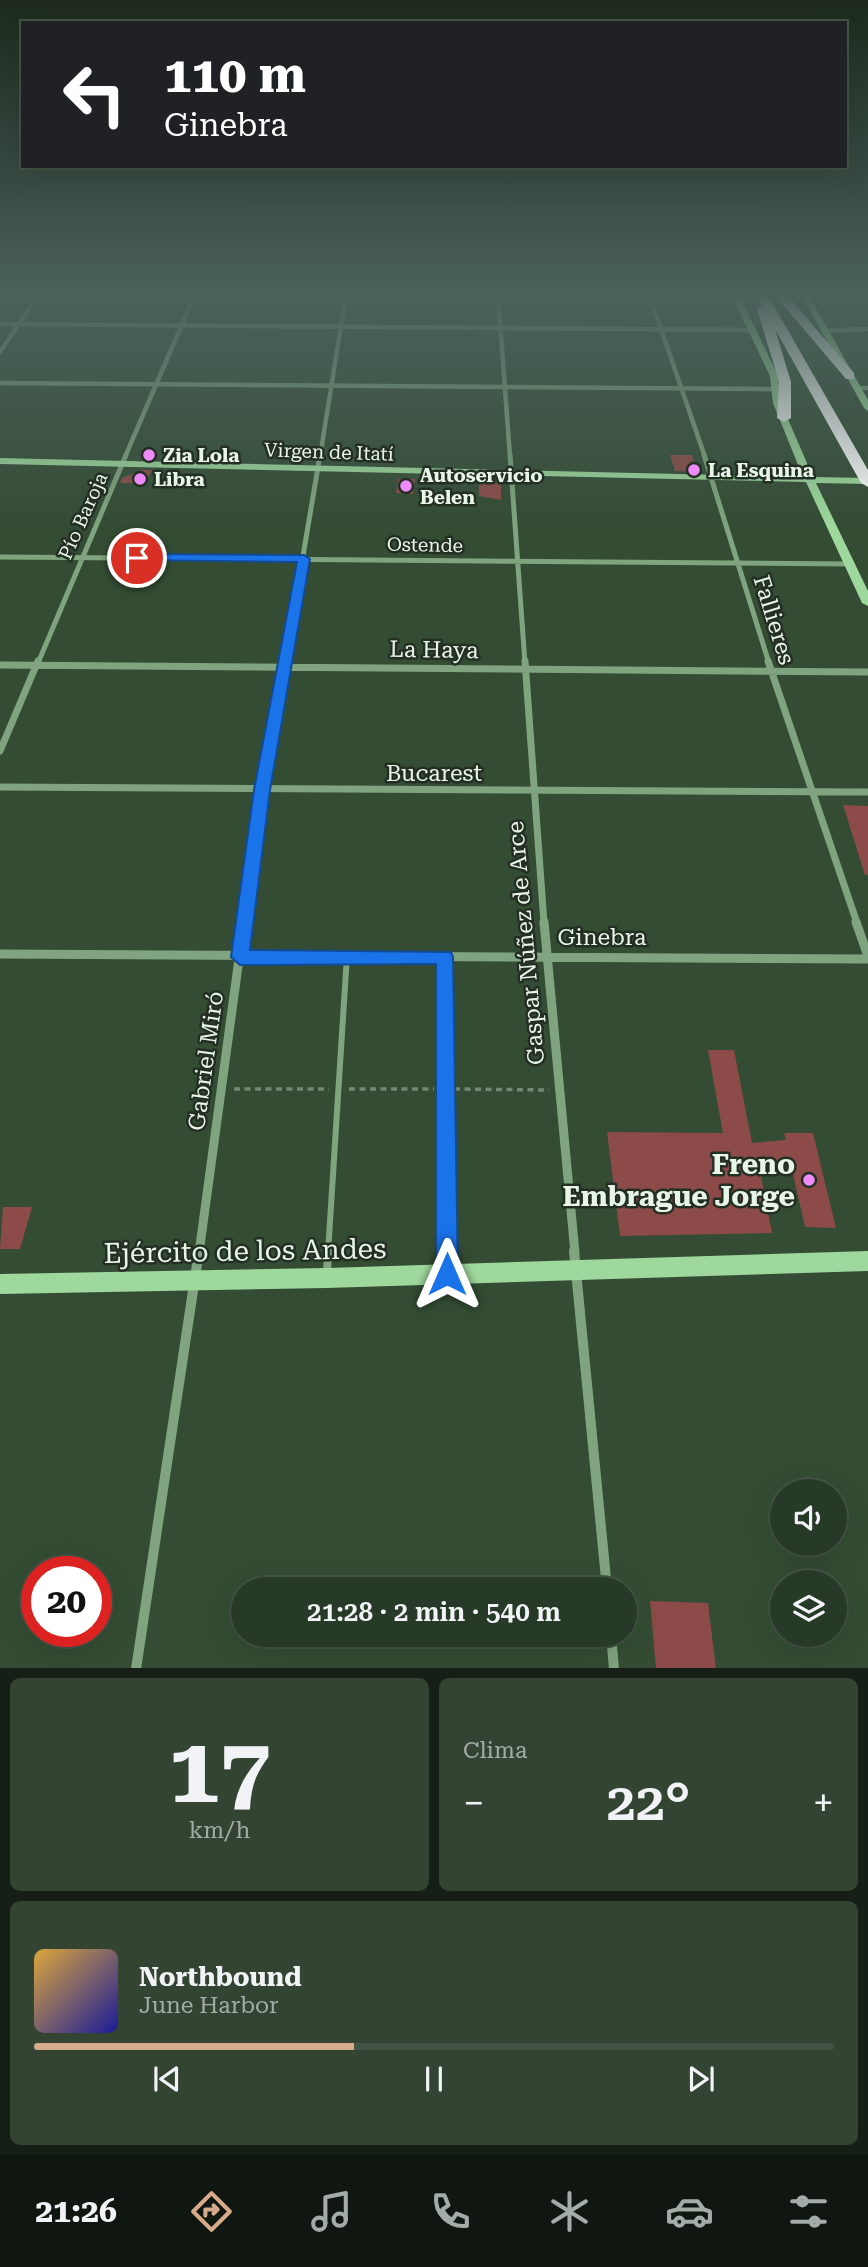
<!DOCTYPE html>
<html lang="es">
<head>
<meta charset="utf-8">
<style>
	:root { --surface:#273927; --page:#343; --text:#f1f3f6; --muted:#a4aca7; --line:#435344; --accent:#d6ab8b }
	body { margin:0; font-family:"Roboto Serif",serif; background:var(--page); color:var(--text); height:100vh; display:flex; flex-direction:column; font-size:26px; white-space:nowrap }
	* { box-sizing:border-box; margin:0 }
	p { font-size:23px; color:var(--muted) }
	.icon { flex:none; width:38px; height:38px; fill:none; stroke:currentColor; stroke-width:2; stroke-linecap:round; stroke-linejoin:round }
	.map { position:relative; height:1668px; overflow:hidden }
	.sheet { display:flex; flex-direction:column; gap:10px; padding:10px; background:#151f15; flex:1 }
	.sheet>* { flex:none }
	.guide { position:absolute; left:21px; top:21px; width:826px; height:147px; border-radius:0px; box-shadow:0 7px 28px #0002,0 0 0 2px var(--line); background:#202124; color:#fff; overflow:hidden }
	.fabs { position:absolute; left:770px; top:1479px; display:grid; gap:14px }
	.fabs a { display:grid; place-items:center; width:77px; height:77px; border-radius:50%; background:var(--surface); box-shadow:0 7px 28px #0002,0 0 0 2px var(--line); font-size:35px }
	.speed { position:absolute; left:21px; top:1556px; display:flex; gap:14px; font-size:35px; font-weight:700; text-align:center }
	.speed>* { display:grid; place-content:center; width:91px; height:91px; border-radius:50%; background:var(--surface); box-shadow:0 7px 28px #0002,0 0 0 2px var(--line); line-height:1 }
	.speed .limit { border:10px solid #d22; background:#fff; color:#111 }
	.pin { position:absolute; display:grid; place-items:center; width:60px; height:60px; color:#fff; margin:-30px; border:4px solid #fff; border-radius:50%; box-shadow:0 2px 7px #0007 }
	.me { position:absolute; width:77px; margin:-38px; rotate:0deg; stroke-linejoin:round; filter:drop-shadow(0 0 5px #0008) }
	.turn { display:flex; align-items:center; gap:24px; height:147px; padding:0 28px; font-size:32px }
	.turn .icon { width:91px; height:91px; stroke-width:2.5 }
	.turn b { display:block; font-size:49px; line-height:60px }
	.big { font-size:52px; font-weight:600; line-height:1.1 }
	.sheet .card { flex:1; display:flex; flex-direction:column; justify-content:center; gap:10px; min-width:0; padding:0 24px; border-radius:10px; background:var(--page) }
	.sheet .dial { align-items:center; gap:0 }
	.dial b { font-size:91px; line-height:1 }
	.song { display:flex; align-items:center; gap:21px }
	.cover { width:84px; height:84px; border-radius:10px; background:linear-gradient(135deg,hsl(40 70% 55%),hsl(240 70% 35%)) }
	.played { height:7px; border-radius:4px; background:linear-gradient(90deg,var(--accent) 40%,var(--line) 40%) }
	.keys { display:flex; justify-content:space-around; direction:ltr }
	.heat { display:flex; justify-content:space-between; align-items:center; font-size:38px; direction:ltr }
	.sheet .tiles { flex:1; display:grid; gap:10px; grid-template-columns:1fr 1fr }
	.card:last-child { grid-column:span 2 }
	.trip { position:absolute; left:231px; top:1577px; width:406px; height:70px; border-radius:35px; background:var(--surface); box-shadow:0 7px 28px #0002,0 0 0 2px var(--line); font-weight:600; line-height:70px; text-align:center }
	.menu { display:flex; height:112px; justify-content:space-around; align-items:center; background:#101710; color:var(--muted) }
	.menu .icon { width:49px; height:49px }
	.menu .on { color:var(--accent) }
	.menu b { font-size:32px; color:var(--text) }
	.map>svg:first-child { display:block }
	.building { fill:#8c4b48 }
	.lines { fill:none; stroke-linecap:round; stroke-linejoin:round }
	.path { stroke:#748873; stroke-width:3.5; stroke-dasharray:6 4.5; stroke-linecap:butt }
	.lane-far1 { stroke:#80a47f; stroke-width:6 }
	.lane { stroke:#80a47f; stroke-width:8 }
	.street-far4 { stroke:#80a47f; stroke-width:4.5 }
	.street-far3 { stroke:#80a47f; stroke-width:5 }
	.street-far2 { stroke:#80a47f; stroke-width:7 }
	.street-far1 { stroke:#80a47f; stroke-width:9 }
	.street { stroke:#80a47f; stroke-width:10 }
	.secondary { fill:#9fd89d; fill-rule:evenodd }
	.highway { fill:#fff; fill-rule:evenodd }
	.route { fill:#1a73e8; stroke:#114b97; stroke-width:2 }
	.poi-dot { fill:#ee8bf8; stroke:#242f24; stroke-width:2.5 }
	.labels { text-anchor:middle; dominant-baseline:central; stroke-width:5; stroke-linejoin:round; paint-order:stroke }
	.far-street-label { font-size:19px; fill:#e8f6e7; stroke:#242f24 }
	.far-poi-label { font-size:19px; font-weight:bold; fill:#e8f6e7; stroke:#242f24; text-anchor:start }
	.street-label { font-size:23px; fill:#e8f6e7; stroke:#242f24 }
	.near-poi-label { font-size:28px; font-weight:bold; fill:#e8f6e7; stroke:#242f24; text-anchor:end }
	.near-street-label { font-size:28px; fill:#e8f6e7; stroke:#242f24 }
</style>
</head>
<body>
<div class="map">
<svg width="868" height="1669" viewBox="0 0 868 1669">
	<rect width="100%" height="100%" fill="#344c34"/>
	<path class="building" d="M670,455h22l5,17 -22,-1z
		M143,470h9l-7,13h-25l2,-5z
		M398,479h17l-2,15 -17,-1z
		M479,481l22,3v16l-22,-4z
		M843,805l25,1v69h-3z
		M708,1050h26l18,93 34,-3 -2,-7h29l23,95 -31,-1 -14,-62 -32,1 13,67 -152,3 -13,-104 116,1z
		M3,1207h29l-12,42h-20z
		M650,1601l58,2 8,66h-60z"/>
	<g class="lines">
		<path class="path" d="M234,1089h95
			M349,1089h85
			M454,1089l95,1"/>
		<path class="lane-far1" d="M444,957l3,296
			M328,1253l19,-298"/>
		<path class="lane" d="M447,1251v18
			M327,1274l1,-23"/>
		<path class="street-far4" d="M498,294l12,163
			M649,294l56,163
			M0,324l754,6
			M823,331l45,-2
			M0,352l39,-58
			M0,383l776,6
			M857,388h11
			M125,457l70,-163
			M320,457l26,-163"/>
		<path class="street-far3" d="M510,455l15,208
			M704,455l65,208
			M0,557l849,7
			M38,663l88,-208
			M285,663l35,-208"/>
		<path class="street-far2" d="M525,661l19,262
			M768,661l89,262
			M0,665l868,7
			M0,751l38,-90
			M0,787l868,5
			M244,923l18,-133 23,-129"/>
		<path class="street-far1" d="M544,922l31,331
			M856,922l12,34
			M0,954l868,5
			M199,1253l45,-331"/>
		<path class="street" d="M574,1251l33,338
			M611,1634l3,35
			M136,1669l63,-418"/>
		<path class="secondary" d="M731,294h8l39,82 3,27 32,74 55,1v6l-52,-1 52,108v15l-6,-3 -56,-121 -806,-18v-6l803,19 -30,-74 -3,-27z
			M801,294h7l60,106v11l-4,-3z
			M868,1251v20l-541,17 -327,6v-20l327,-6z"/>
		<path class="highway" d="M756,294h11l101,176v17l-7,-4 -86,-154 16,53v36l-7,4 -7,-4 2,-36 -22,-73 5,-3z
			M774,294h12l68,79v6h-8z"/>
	</g>
	<linearGradient id="sky" x2="0" y2="1"><stop stop-color="#1d2a1d"/><stop offset="0.56" stop-color="#4a615c"/><stop offset="1" stop-color="#4a615c" stop-opacity="0"/></linearGradient>
	<rect width="868" height="527" fill="url(#sky)"/>
	<path class="route" d="M137,554l167,1 6,4 -40,231 -20,160 201,2 2,5 5,317 -3,8 -8,3 -8,-3 -3,-8v-310l-196,1 -9,-8 23,-167 43,-228 -164,-2v-5z"/>
	<g class="poi-dot">
		<circle cx="149" cy="455" r="7"/>
		<circle cx="694" cy="470" r="7"/>
		<circle cx="140" cy="479" r="7"/>
		<circle cx="406" cy="486" r="7"/>
		<circle cx="809" cy="1180" r="7"/>
	</g>
	<g class="labels">
		<g class="far-street-label">
			<text transform="translate(329 452) rotate(2)">Virgen de Itatí</text>
			<text transform="translate(83 516) rotate(-66)">Pío Baroja</text>
			<text transform="translate(425 545) rotate(1)">Ostende</text>
		</g>
		<g class="far-poi-label">
			<text x="163" y="455">Zia Lola</text>
			<text x="708" y="470">La Esquina</text>
			<text x="420" y="475">Autoservicio<tspan x="420" dy="22">Belen</tspan></text>
			<text x="154" y="479">Libra</text>
		</g>
		<g class="street-label">
			<text transform="translate(774 620) rotate(73)">Fallieres</text>
			<text transform="translate(434 650) rotate(1)">La Haya</text>
			<text x="434" y="773">Bucarest</text>
			<text x="602" y="937">Ginebra</text>
			<text transform="translate(526 943) rotate(-95)">Gaspar Núñez de Arce</text>
			<text transform="translate(206 1061) rotate(-82)">Gabriel Miró</text>
		</g>
		<g class="near-poi-label">
			<text x="795" y="1164">Freno<tspan x="795" dy="32">Embrague Jorge</tspan></text>
		</g>
		<g class="near-street-label">
			<text transform="translate(245 1251) rotate(-1)">Ejército de los Andes</text>
		</g>
	</g>
</svg>
<div class="fabs">
<a><svg class="icon" aria-label="sound" viewBox="0 0 24 24"><path d="M4 9h4l5-4v14l-5-4H4zM17 9q2 3 0 6"/></svg></a>
<a><svg class="icon" aria-label="layers" viewBox="0 0 24 24"><path d="M12 4l9 5-9 5-9-5zM3 14l9 5 9-5"/></svg></a>
</div>
<div class="speed"><div class="limit">20</div></div>
<div class="pin" style="left:137px;top:558px;background:#d93025"><svg class="icon" aria-label="arrive" viewBox="0 0 24 24"><path d="M6 21V4h12l-3 4 3 4H6"/></svg></div>
<svg class="me" style="left:447px;top:1274px" viewBox="-20 -20 40 40"><path d="M0-17L14 15 0 8-14 15z" fill="#1a73e8" stroke="#fff" stroke-width="4"/></svg>
<div class="trip">21:28 · 2 min · 540 m</div>
<div class="guide">
<div class="turn"><svg class="icon" aria-label="left" viewBox="0 0 24 24"><path d="M17 20v-9H6M10 6l-5 5 5 5"/></svg><div><b>110 m</b>Ginebra</div></div>
</div>
</div>
<section class="sheet">
<div class="tiles">
<div class="card dial"><b>17</b><p>km/h</p></div>
<div class="card"><p>Clima</p>
<div class="heat"><a>−</a><b class="big">22°</b><a>+</a></div>
</div>
<div class="card">
<div class="song"><i class="cover"></i><div><b>Northbound</b><p>June Harbor</p></div></div>
<div class="played"></div>
<div class="keys"><svg class="icon" aria-label="previous" viewBox="0 0 24 24"><path d="M18 5L8 12l10 7zM5 5v14"/></svg><svg class="icon" aria-label="pause" viewBox="0 0 24 24"><path d="M8 5v14M16 5v14"/></svg><svg class="icon" aria-label="next" viewBox="0 0 24 24"><path d="M6 5l10 7-10 7zM19 5v14"/></svg></div>
</div>
</div>
</section>
<nav class="menu">
<b>21:26</b>
<svg class="icon on" aria-label="directions" viewBox="0 0 24 24"><path d="M12 3l9 9-9 9-9-9zM9 14v-3h6M13 9l2 2-2 2"/></svg>
<svg class="icon" aria-label="music" viewBox="0 0 24 24"><path d="M9 18V5l10-2v13"/><circle cx="6" cy="18" r="3"/><circle cx="16" cy="16" r="3"/></svg>
<svg class="icon" aria-label="phone" viewBox="0 0 24 24"><path d="M5 4h4l2 5-3 2q2 4 5 5l2-3 5 2v4C11 20 4 13 5 4z"/></svg>
<svg class="icon" aria-label="climate" viewBox="0 0 24 24"><path d="M12 3v18M4 7l16 10M4 17L20 7"/></svg>
<svg class="icon" aria-label="car" viewBox="0 0 24 24"><path d="M5 17H2v-5l4-1 3-4h7l3 4 3 1v5h-3M9 17h6M6 11h13"/><circle cx="7" cy="17" r="2"/><circle cx="17" cy="17" r="2"/></svg>
<svg class="icon" aria-label="filters" viewBox="0 0 24 24"><path d="M4 7h16M4 17h16"/><circle cx="9" cy="7" r="2"/><circle cx="15" cy="17" r="2"/></svg>
</nav>
</body>
</html>
